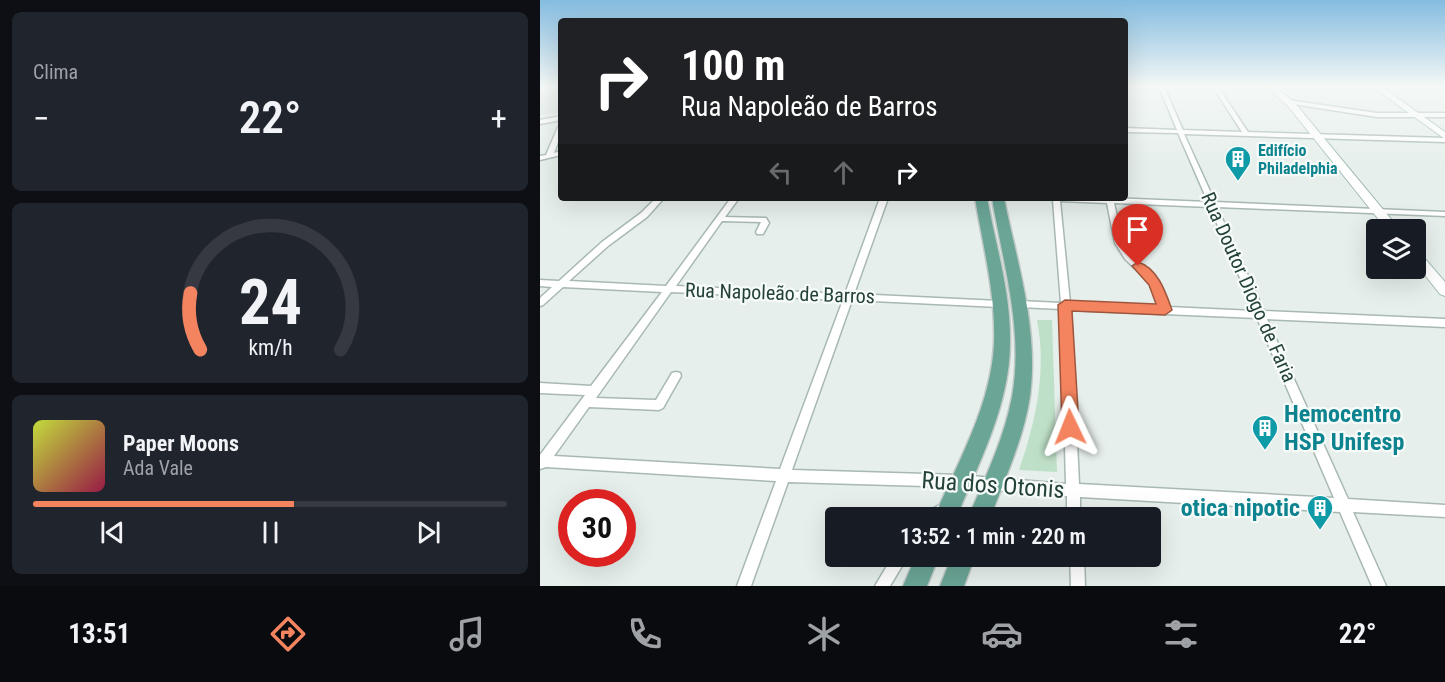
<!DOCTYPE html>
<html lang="pt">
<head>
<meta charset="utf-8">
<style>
	:root { --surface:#171b24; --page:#20242c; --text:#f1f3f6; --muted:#9ea1a6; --line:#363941; --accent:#f4845f }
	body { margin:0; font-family:"Roboto Condensed",sans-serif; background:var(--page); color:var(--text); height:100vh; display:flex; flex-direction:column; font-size:22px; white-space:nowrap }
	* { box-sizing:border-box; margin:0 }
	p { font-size:20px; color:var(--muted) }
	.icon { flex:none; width:33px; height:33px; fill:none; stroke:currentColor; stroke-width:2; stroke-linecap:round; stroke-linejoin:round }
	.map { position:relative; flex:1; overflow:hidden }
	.panel { display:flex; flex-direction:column; gap:12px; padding:12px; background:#0d0f14; width:540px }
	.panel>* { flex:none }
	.top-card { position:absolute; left:18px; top:18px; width:570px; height:183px; border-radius:6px; box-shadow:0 6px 24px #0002; background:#202124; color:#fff; overflow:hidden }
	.buttons { position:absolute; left:826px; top:219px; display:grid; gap:12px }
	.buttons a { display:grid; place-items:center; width:60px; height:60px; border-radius:6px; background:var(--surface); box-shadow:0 6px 24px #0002; font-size:30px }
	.speed { position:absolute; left:18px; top:489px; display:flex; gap:12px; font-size:30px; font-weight:700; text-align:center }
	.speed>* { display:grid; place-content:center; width:78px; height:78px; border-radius:50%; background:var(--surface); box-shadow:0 6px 24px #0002; line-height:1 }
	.speed .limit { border:9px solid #d22; background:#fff; color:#111 }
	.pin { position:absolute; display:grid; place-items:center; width:51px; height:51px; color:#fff; margin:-62px -26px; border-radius:50% 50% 50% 0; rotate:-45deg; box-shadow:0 0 6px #0007 }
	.pin .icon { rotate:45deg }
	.me { position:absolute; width:66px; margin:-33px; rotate:358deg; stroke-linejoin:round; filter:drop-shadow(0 0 4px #0008) }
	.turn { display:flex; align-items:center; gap:21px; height:126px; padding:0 24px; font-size:27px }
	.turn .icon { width:78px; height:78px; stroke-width:2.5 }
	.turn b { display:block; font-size:42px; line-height:51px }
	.lanes { display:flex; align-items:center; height:57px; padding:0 24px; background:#0003; justify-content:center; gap:30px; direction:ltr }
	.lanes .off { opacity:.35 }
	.big { font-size:45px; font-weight:600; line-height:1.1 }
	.panel .card { flex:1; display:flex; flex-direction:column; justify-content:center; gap:9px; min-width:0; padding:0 21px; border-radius:9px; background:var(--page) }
	.panel .dial { align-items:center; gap:0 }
	.dial svg { height:156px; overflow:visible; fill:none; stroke:var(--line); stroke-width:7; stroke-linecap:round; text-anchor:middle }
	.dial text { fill:var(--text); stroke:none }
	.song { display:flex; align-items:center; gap:18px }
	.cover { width:72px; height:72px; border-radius:9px; background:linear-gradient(135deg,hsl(70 70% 55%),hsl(340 70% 35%)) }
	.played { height:6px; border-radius:3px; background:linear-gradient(90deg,var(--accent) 55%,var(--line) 55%) }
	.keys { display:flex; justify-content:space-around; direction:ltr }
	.heat { display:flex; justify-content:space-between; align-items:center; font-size:33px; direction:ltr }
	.trip { position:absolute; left:285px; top:507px; width:336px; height:60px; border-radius:6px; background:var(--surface); box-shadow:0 6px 24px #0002; font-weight:600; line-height:60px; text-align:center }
	.tabs { display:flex; height:96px; justify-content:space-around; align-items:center; background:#090b0e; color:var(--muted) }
	.tabs .icon { width:42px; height:42px }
	.tabs .current { color:var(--accent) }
	.tabs b { font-size:27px; color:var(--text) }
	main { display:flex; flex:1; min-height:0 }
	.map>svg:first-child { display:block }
	.built { fill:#d4dfda }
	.green { fill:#bfe0c8 }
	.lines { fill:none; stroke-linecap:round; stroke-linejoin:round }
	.street-casing { stroke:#a8b8b2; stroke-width:3 }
	.secondary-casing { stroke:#a4bbb3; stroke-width:2 }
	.primary-casing { stroke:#c2cac8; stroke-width:3 }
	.street { fill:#fff; fill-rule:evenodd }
	.secondary { fill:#fff; fill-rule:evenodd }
	.primary { fill:#6aa596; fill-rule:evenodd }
	.route { fill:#f4845f; stroke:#9f563e; stroke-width:1.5 }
	.labels { text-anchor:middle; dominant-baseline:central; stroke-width:4.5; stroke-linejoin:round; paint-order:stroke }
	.far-culture-label { font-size:16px; font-weight:bold; fill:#0d838f; stroke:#f7fbf9; text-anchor:start }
	.street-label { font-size:20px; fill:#24423a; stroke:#f7fbf9 }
	.near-culture-label { font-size:24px; font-weight:bold; fill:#0d838f; stroke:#f7fbf9; text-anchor:start }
	.near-street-label { font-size:24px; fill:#24423a; stroke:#f7fbf9 }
</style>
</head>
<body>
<main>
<section class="panel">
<div class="card"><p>Clima</p>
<div class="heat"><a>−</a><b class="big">22°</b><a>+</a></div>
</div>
<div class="card dial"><svg viewBox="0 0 100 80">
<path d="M14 69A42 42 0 1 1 86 69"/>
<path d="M14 69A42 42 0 0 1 9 40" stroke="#f4845f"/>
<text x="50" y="56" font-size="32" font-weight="700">24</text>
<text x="50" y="72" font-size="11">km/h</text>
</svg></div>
<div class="card">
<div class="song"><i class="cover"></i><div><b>Paper Moons</b><p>Ada Vale</p></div></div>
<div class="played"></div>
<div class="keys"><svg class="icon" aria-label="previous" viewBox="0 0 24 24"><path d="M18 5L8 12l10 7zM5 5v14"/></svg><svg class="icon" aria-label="pause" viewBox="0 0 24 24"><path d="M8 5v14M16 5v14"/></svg><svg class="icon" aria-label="next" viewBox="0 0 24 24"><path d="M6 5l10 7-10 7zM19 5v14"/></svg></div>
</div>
</section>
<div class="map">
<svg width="905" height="586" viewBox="0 0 905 586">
	<rect width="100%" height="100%" fill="#e6efeb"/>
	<path class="built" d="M21,91v21l-21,3v-20z"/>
	<path class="green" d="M497,320h15l5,152 -38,-2c17,-49 28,-99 18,-150z"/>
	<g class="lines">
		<g class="street-casing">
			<path id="street" d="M619,87h5l19,43 59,2 -29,-45h5l30,45 197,6v4l-261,-8 31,68 230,10v4l-228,-9 47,104 181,8v8l-178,-8 81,180 97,6v12l-92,-5 33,74h-14l-32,-74 -260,-15v21h-13v-22l-107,-9 -172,-5 -37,104h-14l39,-105 -230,-14 -6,2v-14l45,-60 -45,-2v-10l51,3 71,-94 -99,-5 -20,18 -3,1v-8l12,-11 -12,-1v-6l19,1 43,-39 39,-29 15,-15h8l-17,19 -39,29 -39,35 97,5 65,-88h8l-14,19 41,1 3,5 -6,11h-6l-1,-2 5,-10 -39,-1 -46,65 169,8 35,-96h8l-34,96 145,7 5,3 -5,3 -147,-7 -60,170 168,5 106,9 -5,-175 -42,-2 -5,-3 5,-3 42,2 -8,-103 -7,-2h65l97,4 -30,-69 -53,-1v-4l52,2zM520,201l47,2 8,40 10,16 26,25 8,23 -89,-4zM574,203l96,4 44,104 -85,-4 -11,-26 -27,-26 -8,-12zM131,292l172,8 -63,169 -226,-13 35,-49 70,3 4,-2 18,-32 -1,-3 -4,-1 -4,1 -16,27 -60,-2zM531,310l186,8 77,180 -255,-14z
				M748,100l89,13h68v4h-68l-91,-14v-2z
				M21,116v4l-21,4v-4z
				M21,125v9l-7,19 7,-2v4l-21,5v-4l6,-1 12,-28z
				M405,502l5,1 1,5c-5,12 -16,10 -27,10l1,-5z
				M353,556h15l-18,30h-15z
				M530,556h14l1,30h-14z"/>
		</g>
		<g class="secondary-casing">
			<path id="secondary" d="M727,87h8l19,15 106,128h-13l-99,-124z
				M833,87h9l63,45v7z
				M876,252l4,1 25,29v14l-5,-2 -24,-30z"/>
		</g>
		<g class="primary-casing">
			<path id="primary" d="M435,198h12c9,48 24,96 23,145 0,61 -31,120 -54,175h-22c24,-57 57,-112 60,-174 2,-49 -11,-98 -19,-146z
				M452,198h12c13,65 35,131 26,198 -6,42 -25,82 -40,122h-22c17,-40 36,-79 44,-121 12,-67 -9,-133 -20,-199z
				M376,556h23l-12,30h-24z
				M412,556h23l-11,30h-24z"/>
		</g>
		<use href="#street" class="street"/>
		<use href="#secondary" class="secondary"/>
		<use href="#primary" class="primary"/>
	</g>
	<linearGradient id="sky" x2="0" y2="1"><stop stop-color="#84bce0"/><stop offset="0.51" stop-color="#f4f8f6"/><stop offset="1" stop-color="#f4f8f6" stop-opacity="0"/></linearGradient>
	<rect width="905" height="169" fill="url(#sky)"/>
	<path class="route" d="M598,262c20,6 28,31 34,48l-7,5 -93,-4 7,116 -3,5 -6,2 -6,-2 -2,-5 -4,-122 7,-5 91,4 -7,-19 -17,-19z"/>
	<defs>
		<g id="building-pin" transform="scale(1.35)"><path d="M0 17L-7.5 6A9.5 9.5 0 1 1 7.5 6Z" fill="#0f9aa8" stroke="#f7fbf9"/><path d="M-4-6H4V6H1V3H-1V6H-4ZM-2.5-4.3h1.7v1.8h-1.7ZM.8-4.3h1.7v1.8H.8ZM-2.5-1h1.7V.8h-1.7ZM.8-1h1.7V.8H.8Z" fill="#fff"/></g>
	</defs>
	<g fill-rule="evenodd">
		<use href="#building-pin" x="698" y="159"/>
		<use href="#building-pin" x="725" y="428"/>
		<use href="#building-pin" x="780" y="508"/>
	</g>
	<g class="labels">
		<g class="far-culture-label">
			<text x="718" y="150">Edifício<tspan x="718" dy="18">Philadelphia</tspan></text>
		</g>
		<g class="street-label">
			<text transform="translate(709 287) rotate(66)">Rua Doutor Diogo de Faria</text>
			<text transform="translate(240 293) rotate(2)">Rua Napoleão de Barros</text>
		</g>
		<g class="near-culture-label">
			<text x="744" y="414">Hemocentro<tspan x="744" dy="28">HSP Unifesp</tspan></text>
			<text x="760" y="508" text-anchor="end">otica nipotic</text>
		</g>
		<g class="near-street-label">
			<text transform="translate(453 485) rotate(4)">Rua dos Otonis</text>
		</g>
	</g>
</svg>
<div class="buttons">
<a><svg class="icon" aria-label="layers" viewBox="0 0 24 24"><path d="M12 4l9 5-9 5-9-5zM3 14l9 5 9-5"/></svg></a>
</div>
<div class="speed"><div class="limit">30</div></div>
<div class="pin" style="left:598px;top:266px;background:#d93025"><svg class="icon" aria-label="arrive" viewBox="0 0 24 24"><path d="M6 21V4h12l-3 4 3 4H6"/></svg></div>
<svg class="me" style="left:530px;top:427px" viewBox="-20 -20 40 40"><path d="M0-17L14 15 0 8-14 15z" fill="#f4845f" stroke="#fff" stroke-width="4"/></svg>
<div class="trip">13:52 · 1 min · 220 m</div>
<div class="top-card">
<div class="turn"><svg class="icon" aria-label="right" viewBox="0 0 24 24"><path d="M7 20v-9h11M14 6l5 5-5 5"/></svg><div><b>100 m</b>Rua Napoleão de Barros</div></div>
<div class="lanes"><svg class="icon off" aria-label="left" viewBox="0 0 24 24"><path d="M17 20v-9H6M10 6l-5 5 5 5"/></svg><svg class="icon off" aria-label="ahead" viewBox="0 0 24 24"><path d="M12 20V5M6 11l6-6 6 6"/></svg><svg class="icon" aria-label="right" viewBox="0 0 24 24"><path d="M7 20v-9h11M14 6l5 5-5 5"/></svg></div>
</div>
</div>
</main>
<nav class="tabs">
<b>13:51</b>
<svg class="icon current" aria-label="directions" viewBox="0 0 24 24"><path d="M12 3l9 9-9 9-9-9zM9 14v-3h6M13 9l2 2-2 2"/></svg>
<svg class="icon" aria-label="music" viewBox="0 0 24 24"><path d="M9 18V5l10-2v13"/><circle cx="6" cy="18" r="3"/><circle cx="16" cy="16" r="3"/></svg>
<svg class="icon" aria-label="phone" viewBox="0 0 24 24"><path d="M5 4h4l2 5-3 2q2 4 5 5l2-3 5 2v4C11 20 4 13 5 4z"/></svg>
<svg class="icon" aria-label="climate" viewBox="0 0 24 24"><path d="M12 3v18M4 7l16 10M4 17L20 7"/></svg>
<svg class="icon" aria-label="car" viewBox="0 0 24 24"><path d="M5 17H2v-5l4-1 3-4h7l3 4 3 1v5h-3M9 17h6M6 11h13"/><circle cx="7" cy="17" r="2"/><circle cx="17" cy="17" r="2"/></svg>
<svg class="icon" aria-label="filters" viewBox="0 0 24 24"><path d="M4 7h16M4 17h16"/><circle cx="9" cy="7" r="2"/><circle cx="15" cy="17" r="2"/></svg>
<b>22°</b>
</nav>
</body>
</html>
